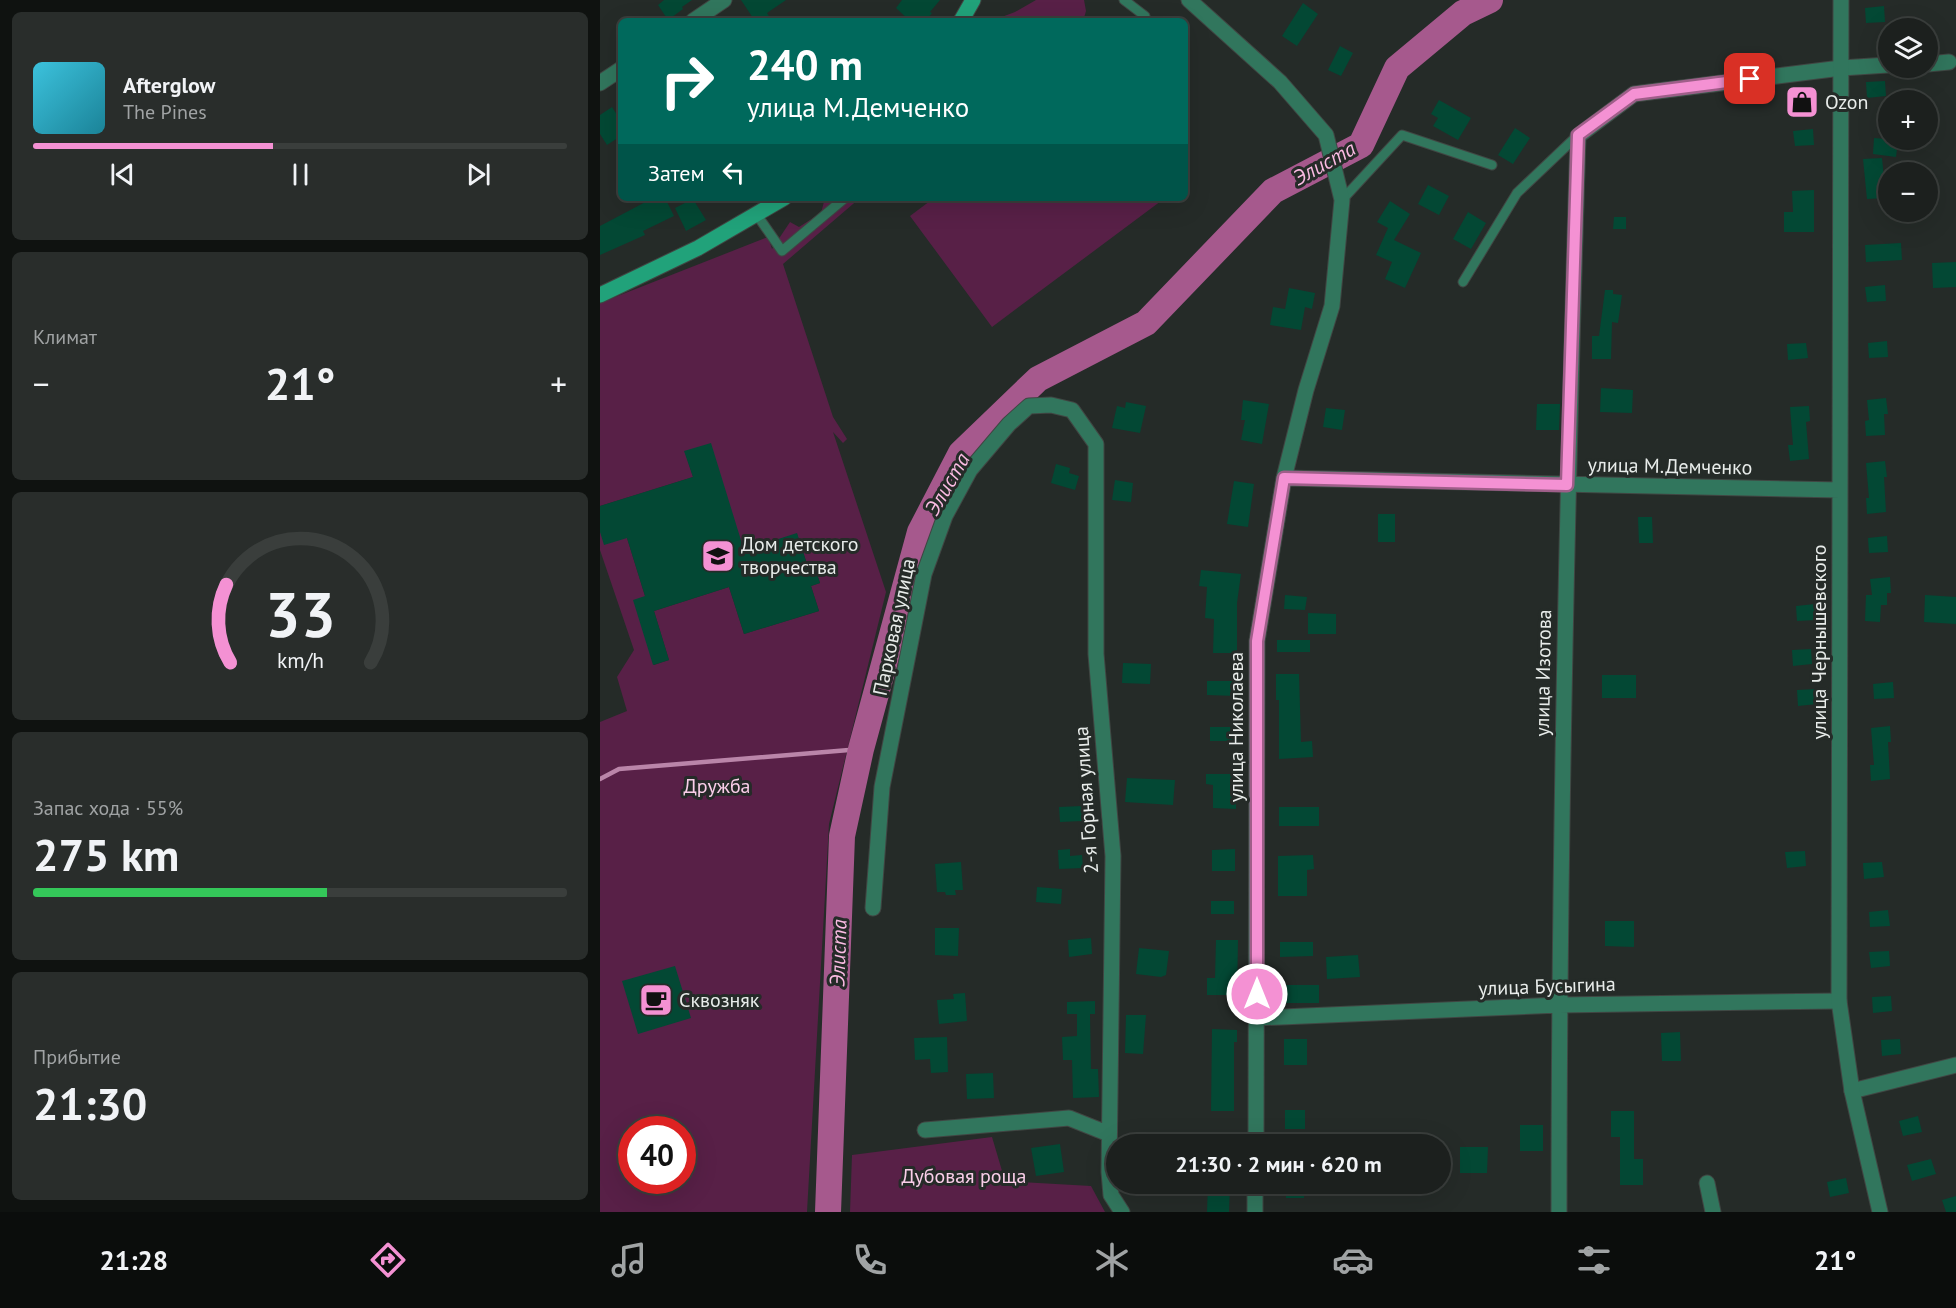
<!DOCTYPE html>
<html lang="ru">
<head>
<meta charset="utf-8">
<style>
	:root { --surface:#1c201e; --page:#292d2b; --text:#f1f3f6; --muted:#a0a3a4; --line:#3a3e3c; --accent:#f491d3 }
	body { margin:0; font-family:"PT Sans",sans-serif; background:var(--page); color:var(--text); height:100vh; display:flex; flex-direction:column; font-size:22px; white-space:nowrap }
	* { box-sizing:border-box; margin:0 }
	p { font-size:20px; color:var(--muted) }
	.icon { flex:none; width:33px; height:33px; fill:none; stroke:currentColor; stroke-width:2; stroke-linecap:round; stroke-linejoin:round }
	.map { position:relative; flex:1; overflow:hidden }
	.side { display:flex; flex-direction:column; gap:12px; padding:12px; background:#0f1210; width:600px }
	.side>* { flex:none }
	.hud { position:absolute; left:18px; top:18px; width:570px; height:183px; border-radius:9px; box-shadow:0 6px 24px #0002,0 0 0 2px var(--line); background:#00695c; color:#fff; overflow:hidden }
	.fabs { position:absolute; left:1278px; top:18px; display:grid; gap:12px }
	.fabs a { display:grid; place-items:center; width:60px; height:60px; border-radius:50%; background:var(--surface); box-shadow:0 6px 24px #0002,0 0 0 2px var(--line); font-size:30px }
	.speed { position:absolute; left:18px; top:1116px; display:flex; gap:12px; font-size:30px; font-weight:700; text-align:center }
	.speed>* { display:grid; place-content:center; width:78px; height:78px; border-radius:50%; background:var(--surface); box-shadow:0 6px 24px #0002,0 0 0 2px var(--line); line-height:1 }
	.speed .limit { border:9px solid #d22; background:#fff; color:#111 }
	.pin { position:absolute; display:grid; place-items:center; width:51px; height:51px; color:#fff; margin:-26px; border-radius:12px; box-shadow:0 3px 9px #0006 }
	.me { position:absolute; width:66px; margin:-33px; rotate:0deg; stroke-linejoin:round; filter:drop-shadow(0 0 4px #0008) }
	.turn { display:flex; align-items:center; gap:21px; height:126px; padding:0 30px; font-size:27px }
	.turn .icon { width:78px; height:78px; stroke-width:2.5 }
	.turn b { display:block; font-size:42px; line-height:51px }
	.then { display:flex; align-items:center; height:57px; padding:0 30px; background:#0003; gap:12px; font-size:22px }
	.big { font-size:45px; font-weight:600; line-height:1.1 }
	.side .card { flex:1; display:flex; flex-direction:column; justify-content:center; gap:9px; min-width:0; padding:0 21px; border-radius:9px; background:var(--page) }
	.side .dial { align-items:center; gap:0 }
	.dial svg { height:156px; overflow:visible; fill:none; stroke:var(--line); stroke-width:7; stroke-linecap:round; text-anchor:middle }
	.dial text { fill:var(--text); stroke:none }
	.song { display:flex; align-items:center; gap:18px }
	.cover { width:72px; height:72px; border-radius:9px; background:linear-gradient(135deg,hsl(190 70% 55%),hsl(190 70% 35%)) }
	.played { height:6px; border-radius:3px; background:linear-gradient(90deg,var(--accent) 45%,var(--line) 45%) }
	.keys { display:flex; justify-content:space-around; direction:ltr }
	.heat { display:flex; justify-content:space-between; align-items:center; font-size:33px; direction:ltr }
	.charge { height:9px; border-radius:4px; background:linear-gradient(90deg,#34c759 55%,var(--line) 0) }
	.trip { position:absolute; left:506px; top:1134px; width:345px; height:60px; border-radius:30px; background:var(--surface); box-shadow:0 6px 24px #0002,0 0 0 2px var(--line); font-weight:600; line-height:60px; text-align:center }
	.menu { display:flex; height:96px; justify-content:space-around; align-items:center; background:#0b0d0c; color:var(--muted) }
	.menu .icon { width:42px; height:42px }
	.menu .active { color:var(--accent) }
	.menu b { font-size:27px; color:var(--text) }
	main { display:flex; flex:1; min-height:0 }
	.map>svg:first-child { display:block }
	.green { fill:#582047; fill-rule:evenodd }
	.lines { fill:none; stroke-linecap:round; stroke-linejoin:round }
	.stream { stroke:#ba85a9; stroke-width:4.5 }
	.river { stroke:#a6598d; stroke-width:26 }
	.building { fill:#034834 }
	.service-casing { stroke:#404643; stroke-width:11 }
	.minor-casing { stroke:#404643; stroke-width:17 }
	.tertiary-casing { stroke:#404643; stroke-width:17 }
	.secondary-casing { stroke:#404643; stroke-width:17 }
	.service { stroke:#31765d; stroke-width:9 }
	.minor { stroke:#31765d; stroke-width:15 }
	.tertiary { stroke:#31765d; stroke-width:15 }
	.secondary { stroke:#21a27a; stroke-width:15 }
	.route-casing { stroke:#9f5e89; stroke-width:15 }
	.route { stroke:#f491d3; stroke-width:10 }
	.labels { text-anchor:middle; dominant-baseline:central; stroke-width:6; stroke-linejoin:round; paint-order:stroke }
	.poi-label { font-size:20px; fill:#e8ecea; stroke:#252b28; text-anchor:start }
	.street-label { font-size:20px; fill:#e8ecea; stroke:#252b28 }
	.park-label { font-size:20px; fill:#facee9; stroke:#252b28 }
	.water-label { font-size:21px; font-style:italic; fill:#fbbbe3; stroke:#252b28 }
</style>
</head>
<body>
<main>
<section class="side">
<div class="card">
<div class="song"><i class="cover"></i><div><b>Afterglow</b><p>The Pines</p></div></div>
<div class="played"></div>
<div class="keys"><svg class="icon" aria-label="previous" viewBox="0 0 24 24"><path d="M18 5L8 12l10 7zM5 5v14"/></svg><svg class="icon" aria-label="pause" viewBox="0 0 24 24"><path d="M8 5v14M16 5v14"/></svg><svg class="icon" aria-label="next" viewBox="0 0 24 24"><path d="M6 5l10 7-10 7zM19 5v14"/></svg></div>
</div>
<div class="card"><p>Климат</p>
<div class="heat"><a>−</a><b class="big">21°</b><a>+</a></div>
</div>
<div class="card dial"><svg viewBox="0 0 100 80">
<path d="M14 69A42 42 0 1 1 86 69"/>
<path d="M14 69A42 42 0 0 1 12 29" stroke="#f491d3"/>
<text x="50" y="56" font-size="32" font-weight="700">33</text>
<text x="50" y="72" font-size="11">km/h</text>
</svg></div>
<div class="card"><p>Запас хода · 55%</p><b class="big">275 km</b><div class="charge"></div></div>
<div class="card"><p>Прибытие</p><b class="big">21:30</b></div>
</section>
<div class="map">
<svg width="1356" height="1212" viewBox="0 0 1356 1212">
	<rect width="100%" height="100%" fill="#252b28"/>
	<path class="green" d="M436,0h48l2,11 -3,10h-92l24,-9z
		M225,198h35l-77,66 50,153 14,22 -4,4 -10,-11 53,160 -57,232 -22,388h-207v-490l27,-11 -10,-34 17,-27 -34,-100v-18l27,6 18,58 9,69 15,-5 -15,-49 75,-24 15,47 75,-23 -8,-25 9,-3 -7,-21 -6,2 -10,-30 -53,16 -59,-98 8,25 -93,29v-203l168,-66 4,12 18,-27 9,5 22,-14zM32,1130h50v50h-50z
		M334,198h231l-173,129 -82,-111z
		M392,1137l13,44 86,5 14,26h-255l2,-57z"/>
	<g class="lines">
		<path class="stream" d="M0,779l19,-10 242,-20"/>
		<path class="river" d="M228,1212l14,-376 19,-87 59,-217 41,-79 77,-74 108,-56 127,-132 88,-46 36,-77 66,-55 27,-13"/>
	</g>
	<path class="building" d="M64,0h28l-10,7 1,2 -15,11 -10,-15z
		M141,0h45l-19,13 5,8h-17z
		M302,0h38l-10,12 2,1 -6,8h-16l-14,-13z
		M703,3l15,11 -21,32 -15,-10z
		M1284,6l1,16 -19,1 -1,-15z
		M740,46l13,7 -12,23 -13,-6z
		M1285,81l1,15 -19,2 -1,-16z
		M1216,90l1,15 -19,2 -2,-16z
		M839,100l32,18 -13,22 -25,-14 5,-8 -7,-4z
		M12,107l9,14v15l-14,9 -7,-11v-19z
		M915,128l15,10 -17,26 -15,-9z
		M1213,129l1,16 -19,1 -2,-15z
		M1274,138l24,2 -2,17 -23,-3z
		M1282,158l4,40 -19,1 -4,-40z
		M828,185l21,11 -10,19 -21,-11z
		M1214,190v42h-30v-20h9l-1,-21z
		M53,198h12l9,18 -31,15 2,4 -45,20v-29z
		M93,199l13,21 -20,11 -11,-23z
		M790,201l20,13 -16,26 27,13 -16,35 -20,-9 7,-17 -16,-7 12,-27 -11,-6z
		M868,212l18,11 -15,26 -18,-10z
		M1014,217h12v12h-13z
		M1301,243l1,17 -36,2 -1,-17z
		M1356,262v25l-23,1 -1,-25z
		M1285,285l1,16 -19,1 -2,-15z
		M689,288l26,5 -3,16 -7,-2 -4,23 -31,-5 3,-18 12,2z
		M1005,290h8v4l9,1 -4,28 -6,-1 -1,37h-19v-23h7z
		M1287,341l1,16 -19,1 -1,-15z
		M1206,343l2,15 -20,2 -1,-16z
		M1001,388l32,2 -1,23 -32,-1z
		M1286,398l2,16h-4l1,21 -19,1 -1,-15 4,-1 -2,-20z
		M643,400l26,4 -7,40 -21,-4 4,-20h-4z
		M526,402l20,4 -6,27 -28,-5 5,-22 8,2z
		M937,404h23l-1,26h-23z
		M1209,406l1,15 -4,1 3,37 -19,2 -2,-16h5l-3,-38z
		M726,408l19,2 -3,20 -19,-3z
		M111,443l33,107 53,-17 10,31 6,-2 7,21 -9,3 8,25 -75,23 -15,-47 -75,24 15,49 -16,5 -20,-65 12,-4 -18,-58 -23,7 -4,-13v-26l93,-29 -9,-26z
		M1285,461l2,16h-3l2,35 -19,2 -1,-16h3l-3,-35z
		M456,464l14,4 -1,5 10,3 -4,14 -24,-7z
		M515,480l18,3 -2,19 -19,-2z
		M634,481l20,3 -6,43 -21,-3z
		M778,514h17v28h-17z
		M1038,517h14l1,26h-14z
		M1287,536l1,16 -19,1 -1,-15z
		M601,570l40,4 -4,29v50h-24l1,-34 -9,-1 2,-31 -8,-1z
		M1290,577l1,16h-4v12h-6l-1,17 -15,-1 1,-26h6l-2,-16z
		M685,595l22,2 -2,13 -21,-1z
		M1325,595l31,2v27l-32,-2z
		M1215,604l1,16 -19,1 -1,-15z
		M708,613l28,1v20h-28z
		M677,640h33v12h-33z
		M1211,649l1,15 -19,2 -1,-16z
		M523,663l28,1 -1,20 -28,-1z
		M676,674h23l2,68 11,-1 1,16 -34,2v-59h-3z
		M1002,675h34v23h-34z
		M607,681h30v15l-30,-1z
		M1293,682l1,16 -20,1 -1,-15z
		M1216,689l1,15 -19,2 -1,-16z
		M1290,726l1,16h-3l2,37 -19,2 -1,-16h4l-3,-37z
		M610,727h28v14h-28z
		M606,774h30v35l-23,-1v-23l-7,-1z
		M527,778l48,2 -2,25 -48,-3z
		M482,806v15l-22,1 -1,-15z
		M679,807h40v19h-40z
		M470,849v7l12,-1 1,13 -24,1 -1,-19z
		M635,849v22h-23v-21z
		M1205,851l1,15 -19,2 -2,-16z
		M713,855l1,14 -7,1v26h-29v-40z
		M361,862l2,28h-8l1,5h-10l-1,-3h-8l-2,-28z
		M1282,862l2,15 -20,2 -1,-16z
		M437,887l25,2 -1,15 -25,-2z
		M611,901h23v13h-23z
		M1288,910l2,16 -20,1 -1,-15z
		M1005,921h29v26l-29,-1z
		M335,928h24l-1,28 -23,-1z
		M491,938l1,16 -23,3 -1,-17z
		M616,940h22l-1,55h-30v-17h8z
		M680,942h33v14l-33,1z
		M539,948l30,3 -3,24 -5,2 -25,-3z
		M1289,951l1,15 -19,2 -2,-16z
		M758,955l2,22 -33,2 -1,-22z
		M75,966l16,52 -53,16 -16,-53z
		M680,985h39v18h-39z
		M365,993l2,28 -28,3 -2,-24 17,-1 -1,-5z
		M1291,996l1,15 -19,2 -1,-16z
		M495,1001v13h-5l1,55h7l1,28 -26,1 -1,-38h-9l-1,-23 15,-1v-22h-10v-12z
		M526,1015h20l-3,39 -18,-1z
		M612,1029l25,1v12h-3v69h-23z
		M1080,1032l1,29h-19l-1,-28z
		M347,1037l1,35 -17,1 -1,-14 -15,1 -1,-22z
		M684,1039h23v26h-23z
		M1300,1039l1,15 -19,2 -1,-16z
		M393,1073l1,25 -27,1 -1,-25z
		M685,1110h20v19h-20z
		M1011,1111h23v48h9v26h-23v-48h-9z
		M1318,1116l4,16 -19,4 -4,-15z
		M920,1125h23v26h-23z
		M460,1144l4,28 -28,4 -5,-28z
		M860,1147h28l-1,26h-27z
		M1331,1159l5,15 -24,7 -5,-16z
		M1246,1178l3,15 -19,4 -3,-15z
		M608,1184h22l-1,28h-22z
		M686,1184h18v14h-18z
		M1356,1196v16h-10l-4,-12z"/>
	<g class="lines">
		<g class="service-casing">
			<path id="service" d="M524,0l21,16
				M742,200l60,-65 90,30
				M157,215l25,36 63,-53
				M863,282l54,-89 60,-57"/>
		</g>
		<g class="minor-casing">
			<path id="minor" d="M93,21l31,-21
				M1328,64l21,-2
				M0,83l21,-14
				M273,908l9,-121 42,-213 21,-58 25,-46 39,-46 20,-18 22,-1 21,5 24,34v210l17,202 -4,316 2,23 11,17
				M657,1018l302,-13 280,-4
				M1252,1091l104,-26
				M325,1130l144,-12 40,16
				M1107,1183l6,29
				M959,1212c0,-359 8,-718 19,-1076l56,-42 207,-26 47,-3"/>
		</g>
		<g class="tertiary-casing">
			<path id="tertiary" d="M589,0l91,82 46,53 16,65 -10,106 -26,84 -22,88 -27,163 -1,503
				M1241,0l-2,1001 13,90 28,121
				M684,478l556,12
				M655,1212v-28"/>
		</g>
		<g class="secondary-casing">
			<path id="secondary" d="M361,21l12,-21
				M0,295l98,-47 86,-50"/>
		</g>
		<use href="#service" class="service"/>
		<use href="#minor" class="minor"/>
		<use href="#tertiary" class="tertiary"/>
		<use href="#secondary" class="secondary"/>
	</g>
	<g class="lines">
		<g class="route-casing">
			<path id="route" d="M657,994v-353l27,-163 283,7 11,-350 56,-41 116,-15"/>
		</g>
		<use href="#route" class="route"/>
	</g>
	<defs>
		<g id="shop-square" transform="scale(1.725)"><rect x="-9" y="-9" width="18" height="18" rx="4" fill="#f491d3" stroke="#252b28"/><path d="M-5-2.5h2.3a2.7 3.5 0 0 1 5.4 0H5L5.5 6h-11ZM-1.5-2.5h3a1.5 2.3 0 0 0-3 0Z" fill="#111"/></g>
		<g id="school-square" transform="scale(1.725)"><rect x="-9" y="-9" width="18" height="18" rx="4" fill="#f491d3" stroke="#252b28"/><path d="M0-5L7-2L0 1L-7-2ZM-4 1L0 2.5L4 1V4Q0 6-4 4Z" fill="#111"/></g>
		<g id="cafe-square" transform="scale(1.725)"><rect x="-9" y="-9" width="18" height="18" rx="4" fill="#f491d3" stroke="#252b28"/><path d="M-5.5-4.5H6V0H3Q3 3.5 0 3.5H-2.5Q-5.5 3.5-5.5 0ZM3-3.2v2h1.7v-2ZM-6 4.5H4V6H-6Z" fill="#111"/></g>
	</defs>
	<g fill-rule="evenodd">
		<use href="#shop-square" x="1202" y="102"/>
		<use href="#school-square" x="118" y="556"/>
		<use href="#cafe-square" x="56" y="1000"/>
	</g>
	<g class="labels">
		<g class="poi-label">
			<text x="1225" y="102">Ozon</text>
			<text x="141" y="544">Дом детского<tspan x="141" dy="23">творчества</tspan></text>
			<text x="79" y="1000">Сквозняк</text>
		</g>
		<g class="street-label">
			<text transform="translate(1070 466) rotate(1)">улица М.Демченко</text>
			<text transform="translate(294 627) rotate(-78)">Парковая улица</text>
			<text transform="translate(1219 642) rotate(-90)">улица Чернышевского</text>
			<text transform="translate(943 673) rotate(-89)">улица Изотова</text>
			<text transform="translate(636 727) rotate(-90)">улица Николаева</text>
			<text transform="translate(486 800) rotate(-94)">2-я Горная улица</text>
			<text transform="translate(947 986) rotate(-2)">улица Бусыгина</text>
		</g>
		<g class="park-label">
			<text x="117" y="786">Дружба</text>
			<text x="364" y="1176">Дубовая роща</text>
		</g>
		<g class="water-label">
			<text transform="translate(724 163) rotate(-29)">Элиста</text>
			<text transform="translate(347 484) rotate(-60)">Элиста</text>
			<text transform="translate(238 953) rotate(-88)">Элиста</text>
		</g>
	</g>
</svg>
<div class="fabs">
<a><svg class="icon" aria-label="layers" viewBox="0 0 24 24"><path d="M12 4l9 5-9 5-9-5zM3 14l9 5 9-5"/></svg></a>
<a>+</a>
<a>−</a>
</div>
<div class="speed"><div class="limit">40</div></div>
<div class="pin" style="left:1150px;top:79px;background:#d93025"><svg class="icon" aria-label="arrive" viewBox="0 0 24 24"><path d="M6 21V4h12l-3 4 3 4H6"/></svg></div>
<svg class="me" style="left:657px;top:994px" viewBox="-20 -20 40 40"><circle r="17" fill="#f491d3" stroke="#fff" stroke-width="3"/><path d="M0-11L8 9 0 5-8 9z" fill="#fff"/></svg>
<div class="trip">21:30 · 2 мин · 620 m</div>
<div class="hud">
<div class="turn"><svg class="icon" aria-label="right" viewBox="0 0 24 24"><path d="M7 20v-9h11M14 6l5 5-5 5"/></svg><div><b>240 m</b>улица М.Демченко</div></div>
<div class="then">Затем<svg class="icon" aria-label="left" viewBox="0 0 24 24"><path d="M17 20v-9H6M10 6l-5 5 5 5"/></svg></div>
</div>
</div>
</main>
<nav class="menu">
<b>21:28</b>
<svg class="icon active" aria-label="directions" viewBox="0 0 24 24"><path d="M12 3l9 9-9 9-9-9zM9 14v-3h6M13 9l2 2-2 2"/></svg>
<svg class="icon" aria-label="music" viewBox="0 0 24 24"><path d="M9 18V5l10-2v13"/><circle cx="6" cy="18" r="3"/><circle cx="16" cy="16" r="3"/></svg>
<svg class="icon" aria-label="phone" viewBox="0 0 24 24"><path d="M5 4h4l2 5-3 2q2 4 5 5l2-3 5 2v4C11 20 4 13 5 4z"/></svg>
<svg class="icon" aria-label="climate" viewBox="0 0 24 24"><path d="M12 3v18M4 7l16 10M4 17L20 7"/></svg>
<svg class="icon" aria-label="car" viewBox="0 0 24 24"><path d="M5 17H2v-5l4-1 3-4h7l3 4 3 1v5h-3M9 17h6M6 11h13"/><circle cx="7" cy="17" r="2"/><circle cx="17" cy="17" r="2"/></svg>
<svg class="icon" aria-label="filters" viewBox="0 0 24 24"><path d="M4 7h16M4 17h16"/><circle cx="9" cy="7" r="2"/><circle cx="15" cy="17" r="2"/></svg>
<b>21°</b>
</nav>
</body>
</html>
